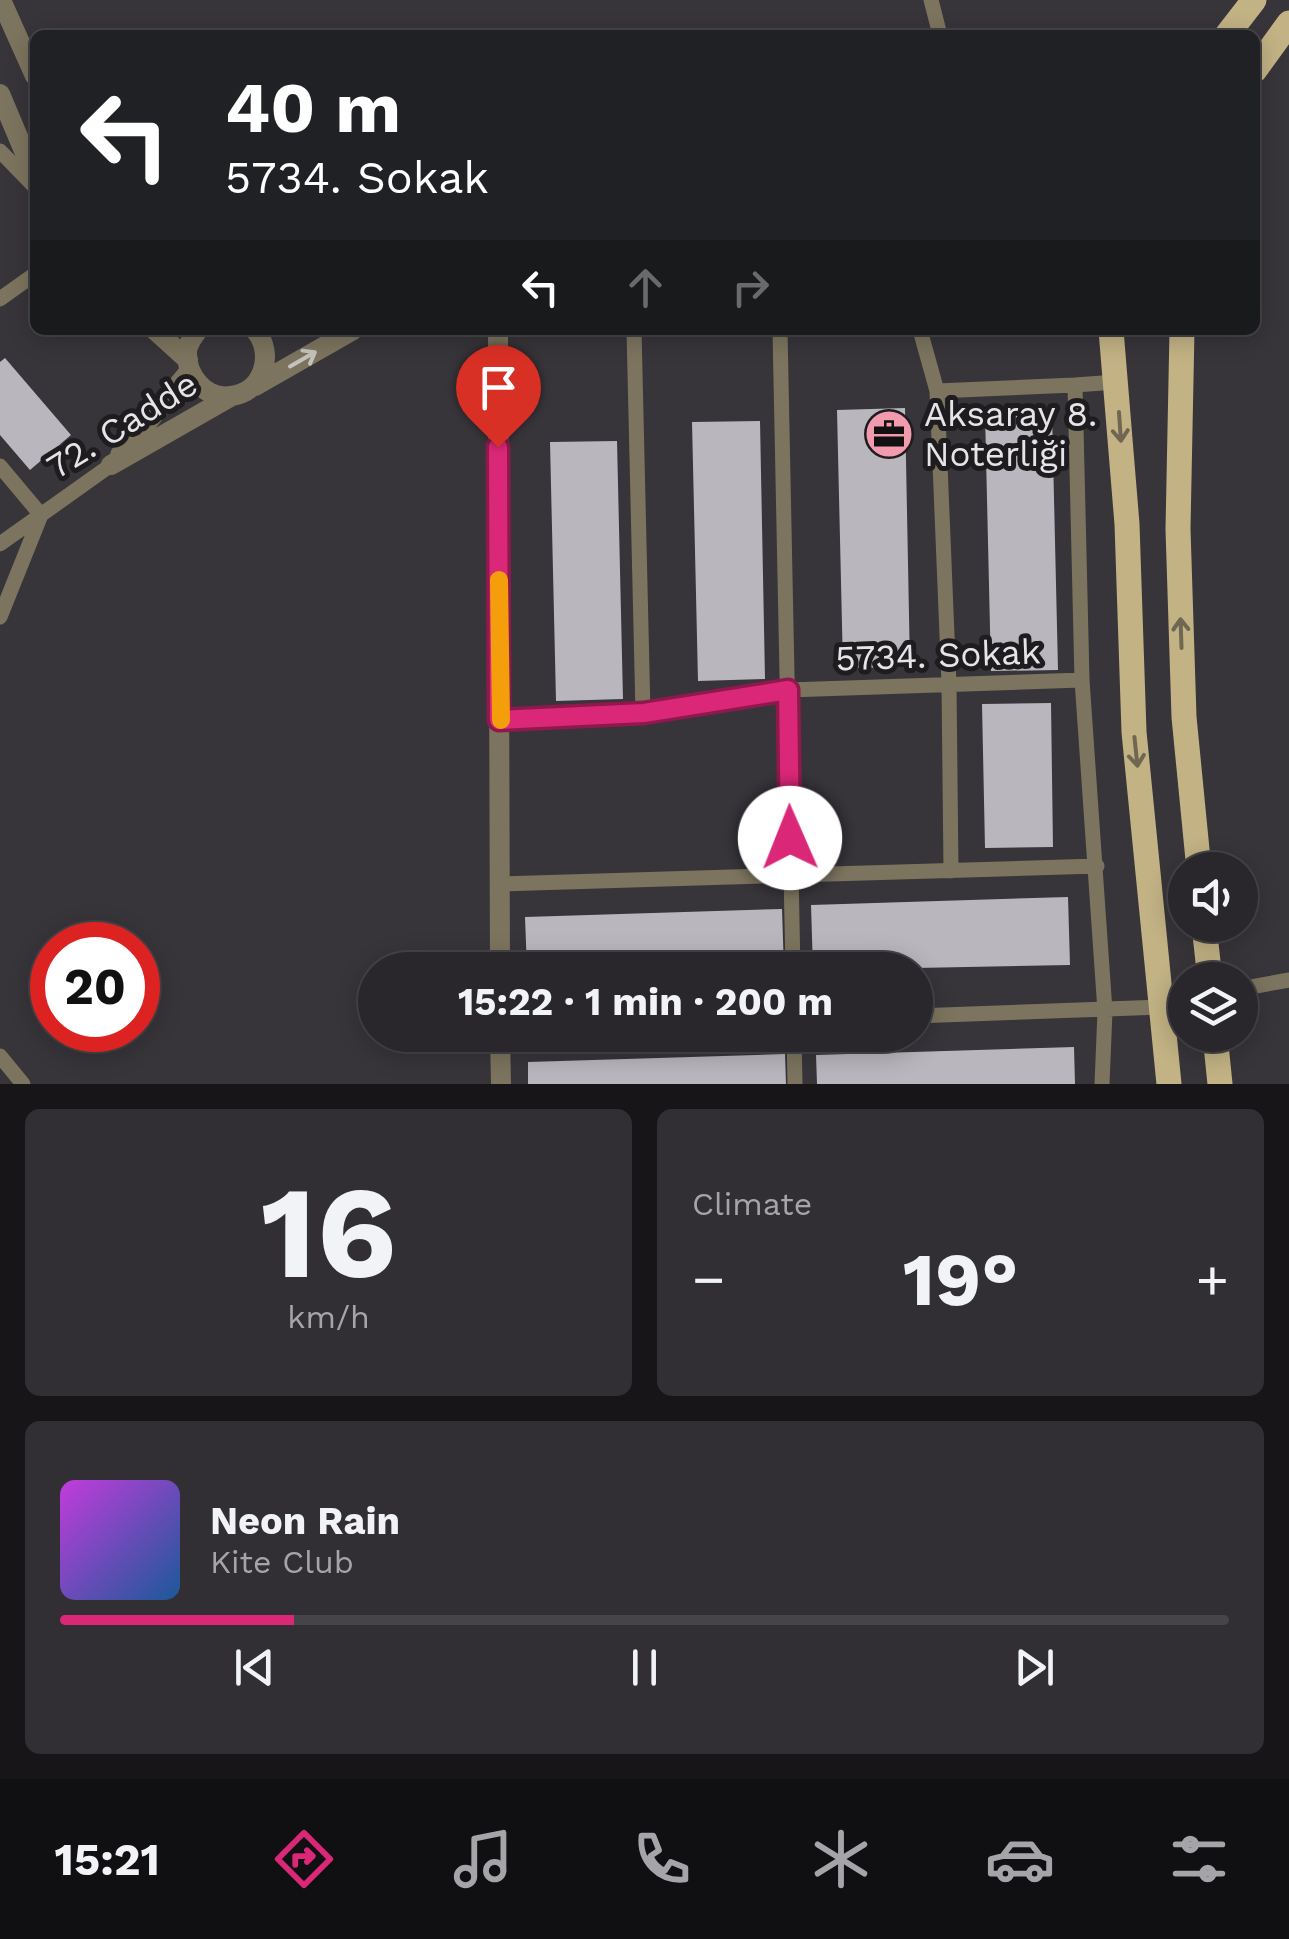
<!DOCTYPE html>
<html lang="en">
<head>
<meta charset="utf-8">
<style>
	:root { --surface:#29272c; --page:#312f34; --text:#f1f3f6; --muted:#a5a5a9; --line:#454448; --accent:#db2777 }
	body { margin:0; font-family:"Work Sans",sans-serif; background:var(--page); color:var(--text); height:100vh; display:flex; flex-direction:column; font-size:38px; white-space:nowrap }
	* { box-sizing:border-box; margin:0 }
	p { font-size:32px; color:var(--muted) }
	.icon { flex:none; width:55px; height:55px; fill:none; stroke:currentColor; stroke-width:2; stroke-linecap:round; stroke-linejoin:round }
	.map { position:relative; height:1084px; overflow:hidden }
	.panel { display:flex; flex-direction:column; gap:25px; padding:25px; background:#171518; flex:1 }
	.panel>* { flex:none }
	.banner { position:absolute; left:30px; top:30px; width:1230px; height:305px; border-radius:15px; box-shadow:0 5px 25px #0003,0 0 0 2px var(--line); background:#202124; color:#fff; overflow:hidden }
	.fabs { position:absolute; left:1168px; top:852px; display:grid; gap:20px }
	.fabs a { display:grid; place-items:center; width:90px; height:90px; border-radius:50%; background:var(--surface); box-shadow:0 5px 25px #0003,0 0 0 2px var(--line); font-size:50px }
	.speed { position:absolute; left:30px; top:922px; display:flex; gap:20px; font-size:50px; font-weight:700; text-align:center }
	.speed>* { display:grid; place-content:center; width:130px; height:130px; border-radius:50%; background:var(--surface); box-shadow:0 5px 25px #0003,0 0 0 2px var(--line); line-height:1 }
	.speed .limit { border:15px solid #d22; background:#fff; color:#111 }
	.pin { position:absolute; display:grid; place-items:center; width:85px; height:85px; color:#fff; margin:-102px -42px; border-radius:50% 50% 50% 0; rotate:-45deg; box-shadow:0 0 10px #0007 }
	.pin .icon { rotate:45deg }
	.me { position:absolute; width:110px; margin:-55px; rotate:359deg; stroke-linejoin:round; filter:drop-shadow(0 0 8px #0008) }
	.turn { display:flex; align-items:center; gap:35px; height:210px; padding:0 30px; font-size:45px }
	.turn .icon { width:130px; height:130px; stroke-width:2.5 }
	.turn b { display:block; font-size:70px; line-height:85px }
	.lanes { display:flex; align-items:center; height:95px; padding:0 30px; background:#0003; justify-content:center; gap:50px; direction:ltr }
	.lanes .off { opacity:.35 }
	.big { font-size:75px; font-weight:700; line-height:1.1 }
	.panel .card { flex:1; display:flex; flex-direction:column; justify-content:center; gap:15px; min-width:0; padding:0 35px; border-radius:15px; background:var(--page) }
	.panel .dial { align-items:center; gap:0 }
	.dial b { font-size:130px; line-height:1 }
	.song { display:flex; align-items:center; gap:30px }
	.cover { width:120px; height:120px; border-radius:15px; background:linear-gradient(135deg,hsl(290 70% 55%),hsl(210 70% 35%)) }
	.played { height:10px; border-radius:5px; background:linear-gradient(90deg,var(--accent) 20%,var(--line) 20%) }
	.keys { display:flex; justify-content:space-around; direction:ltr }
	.heat { display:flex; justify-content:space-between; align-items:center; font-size:55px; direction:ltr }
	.panel .tiles { flex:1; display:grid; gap:25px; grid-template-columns:1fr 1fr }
	.card:last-child { grid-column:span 2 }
	.trip { position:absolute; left:358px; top:952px; width:575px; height:100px; border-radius:50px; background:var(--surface); box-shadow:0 5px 25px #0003,0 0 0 2px var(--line); font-weight:700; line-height:100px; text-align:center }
	.tabs { display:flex; height:160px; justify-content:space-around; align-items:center; background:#101012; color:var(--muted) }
	.tabs .icon { width:70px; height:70px }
	.tabs .active { color:var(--accent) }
	.tabs b { font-size:45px; color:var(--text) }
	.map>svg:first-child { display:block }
	.building { fill:#b9b6bd }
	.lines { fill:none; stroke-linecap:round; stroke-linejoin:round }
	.lane { stroke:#7c745e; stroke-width:15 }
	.street { stroke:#7c745e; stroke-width:20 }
	.primary { stroke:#c2b284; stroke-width:25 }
	.oneway { stroke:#c6c2be }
	.oneway2 { stroke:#706752 }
	.route-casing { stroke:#8e194d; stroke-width:25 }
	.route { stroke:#db2777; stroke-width:18 }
	.slow { stroke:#f59e0b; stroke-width:18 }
	.labels { text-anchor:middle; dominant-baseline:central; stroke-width:10; stroke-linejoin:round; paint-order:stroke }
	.poi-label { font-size:35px; fill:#e6e4e7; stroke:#1e1c1f; text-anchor:start }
	.street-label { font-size:35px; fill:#e6e4e7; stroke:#1e1c1f }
</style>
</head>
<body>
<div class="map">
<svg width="1289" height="1084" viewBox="0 0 1289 1084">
	<rect width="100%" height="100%" fill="#37343a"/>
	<path class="building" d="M5,358l66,77 -41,35 -30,-35v-73z
		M905,408l5,259 -67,1 -6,-258z
		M1052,412l6,258 -67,1 -6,-258z
		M760,421l5,258 -67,2 -6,-259z
		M617,441l6,258 -67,2 -6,-259z
		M1051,703l2,144 -68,1 -3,-144z
		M1068,897l2,68 -257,5 -2,-65z
		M782,909l2,61h-257l-2,-53z
		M1074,1047l1,37h-258l-1,-29z
		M785,1054l1,30h-258v-22z"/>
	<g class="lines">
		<path class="lane" d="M931,0l9,35
			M0,151l35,36
			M0,299l35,-25
			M634,330l9,383
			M780,330l13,640
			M920,330l17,61 12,293 2,187
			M1075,385l41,-3
			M937,391l138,-6 7,295 23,331 -3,73
			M0,466l41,49 -41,102
			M0,544l111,-79
			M499,720l144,-7 145,-23 294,-10
			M500,884l597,-18
			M1240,989l49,-9
			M915,1016l247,-9
			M794,1035l1,49
			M0,1056l23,28"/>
		<path class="street" d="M1,0l34,76
			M0,94l35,83
			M155,330l33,30
			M198,330c-5,7 -10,13 -11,21 -1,24 18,49 44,45 33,-4 44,-43 24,-66
			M498,330l2,640
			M255,386l98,-56
			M120,455l69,-83
			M111,465l119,-68
			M500,1035l1,49"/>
		<path class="primary" d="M1227,35l27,-35
			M1255,70l34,-47
			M1111,330l16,194 7,208 35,352
			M1182,330l-4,199 6,188 15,153
			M1204,925l6,55
			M1215,1035l5,49"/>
	</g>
	<defs><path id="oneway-shaft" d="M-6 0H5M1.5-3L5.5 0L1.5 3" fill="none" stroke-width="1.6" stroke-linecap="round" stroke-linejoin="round" transform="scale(2.5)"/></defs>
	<use class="oneway" href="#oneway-shaft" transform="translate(303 359) rotate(-30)"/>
	<g class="oneway2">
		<use href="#oneway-shaft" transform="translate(1120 427) rotate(86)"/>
		<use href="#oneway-shaft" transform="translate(1181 633) rotate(-92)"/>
		<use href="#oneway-shaft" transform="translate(1136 752) rotate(84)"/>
	</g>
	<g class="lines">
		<g class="route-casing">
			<path id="route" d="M498,447l1,273 145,-7 144,-23 2,148"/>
		</g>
		<use href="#route" class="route"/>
		<path class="slow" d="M499,580l2,140"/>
	</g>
	<defs>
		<g id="office-disc" transform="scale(2.5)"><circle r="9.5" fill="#f29aae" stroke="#1e1c1f"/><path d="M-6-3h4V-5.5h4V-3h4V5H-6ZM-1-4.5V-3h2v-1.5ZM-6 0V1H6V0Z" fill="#111"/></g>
	</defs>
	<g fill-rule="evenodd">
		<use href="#office-disc" x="889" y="434"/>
	</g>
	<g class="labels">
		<g class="poi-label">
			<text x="924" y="414">Aksaray 8.<tspan x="924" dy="40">Noterliği</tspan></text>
		</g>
		<g class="street-label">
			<text transform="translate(122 425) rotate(-32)">72. Cadde</text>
			<text transform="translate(938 655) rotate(-2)">5734. Sokak</text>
		</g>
	</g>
</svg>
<div class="fabs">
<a><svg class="icon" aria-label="sound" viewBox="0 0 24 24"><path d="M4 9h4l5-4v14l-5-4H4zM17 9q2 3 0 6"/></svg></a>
<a><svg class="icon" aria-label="layers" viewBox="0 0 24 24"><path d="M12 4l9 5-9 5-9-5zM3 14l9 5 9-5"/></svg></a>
</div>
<div class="speed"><div class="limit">20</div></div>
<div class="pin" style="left:498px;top:447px;background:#d93025"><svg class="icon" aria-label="arrive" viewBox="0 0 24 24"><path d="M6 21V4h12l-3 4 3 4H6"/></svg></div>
<svg class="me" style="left:790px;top:838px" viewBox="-20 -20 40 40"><circle r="19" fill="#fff"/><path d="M0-13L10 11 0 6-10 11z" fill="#db2777"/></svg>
<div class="trip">15:22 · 1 min · 200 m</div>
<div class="banner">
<div class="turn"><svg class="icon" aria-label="left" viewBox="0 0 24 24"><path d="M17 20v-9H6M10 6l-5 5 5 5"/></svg><div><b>40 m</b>5734. Sokak</div></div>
<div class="lanes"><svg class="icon" aria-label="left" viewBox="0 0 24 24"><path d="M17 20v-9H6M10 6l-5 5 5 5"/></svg><svg class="icon off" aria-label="ahead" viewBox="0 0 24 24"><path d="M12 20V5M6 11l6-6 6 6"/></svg><svg class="icon off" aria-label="right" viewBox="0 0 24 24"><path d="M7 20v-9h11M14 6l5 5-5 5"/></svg></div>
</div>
</div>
<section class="panel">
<div class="tiles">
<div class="card dial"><b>16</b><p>km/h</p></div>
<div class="card"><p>Climate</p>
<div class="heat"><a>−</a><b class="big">19°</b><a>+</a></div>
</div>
<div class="card">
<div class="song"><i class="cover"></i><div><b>Neon Rain</b><p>Kite Club</p></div></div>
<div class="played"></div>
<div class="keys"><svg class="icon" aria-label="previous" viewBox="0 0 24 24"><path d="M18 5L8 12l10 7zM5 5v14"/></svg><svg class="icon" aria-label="pause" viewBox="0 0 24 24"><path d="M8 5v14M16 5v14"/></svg><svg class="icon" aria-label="next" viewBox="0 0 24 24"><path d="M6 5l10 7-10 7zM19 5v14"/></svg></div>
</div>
</div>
</section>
<nav class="tabs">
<b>15:21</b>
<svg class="icon active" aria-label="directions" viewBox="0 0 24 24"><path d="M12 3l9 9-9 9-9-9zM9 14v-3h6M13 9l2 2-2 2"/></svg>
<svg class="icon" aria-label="music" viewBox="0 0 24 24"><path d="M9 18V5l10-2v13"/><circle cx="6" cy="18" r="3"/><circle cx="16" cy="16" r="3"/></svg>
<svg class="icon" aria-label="phone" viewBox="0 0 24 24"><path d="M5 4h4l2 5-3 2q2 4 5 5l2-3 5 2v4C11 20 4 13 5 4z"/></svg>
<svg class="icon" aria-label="climate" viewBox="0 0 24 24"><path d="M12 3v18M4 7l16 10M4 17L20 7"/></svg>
<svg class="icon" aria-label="car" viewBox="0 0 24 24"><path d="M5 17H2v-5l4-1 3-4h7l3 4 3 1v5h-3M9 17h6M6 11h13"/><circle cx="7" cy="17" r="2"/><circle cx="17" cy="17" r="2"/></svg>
<svg class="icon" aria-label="filters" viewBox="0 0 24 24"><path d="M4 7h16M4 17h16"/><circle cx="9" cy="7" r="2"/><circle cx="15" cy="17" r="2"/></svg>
</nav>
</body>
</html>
